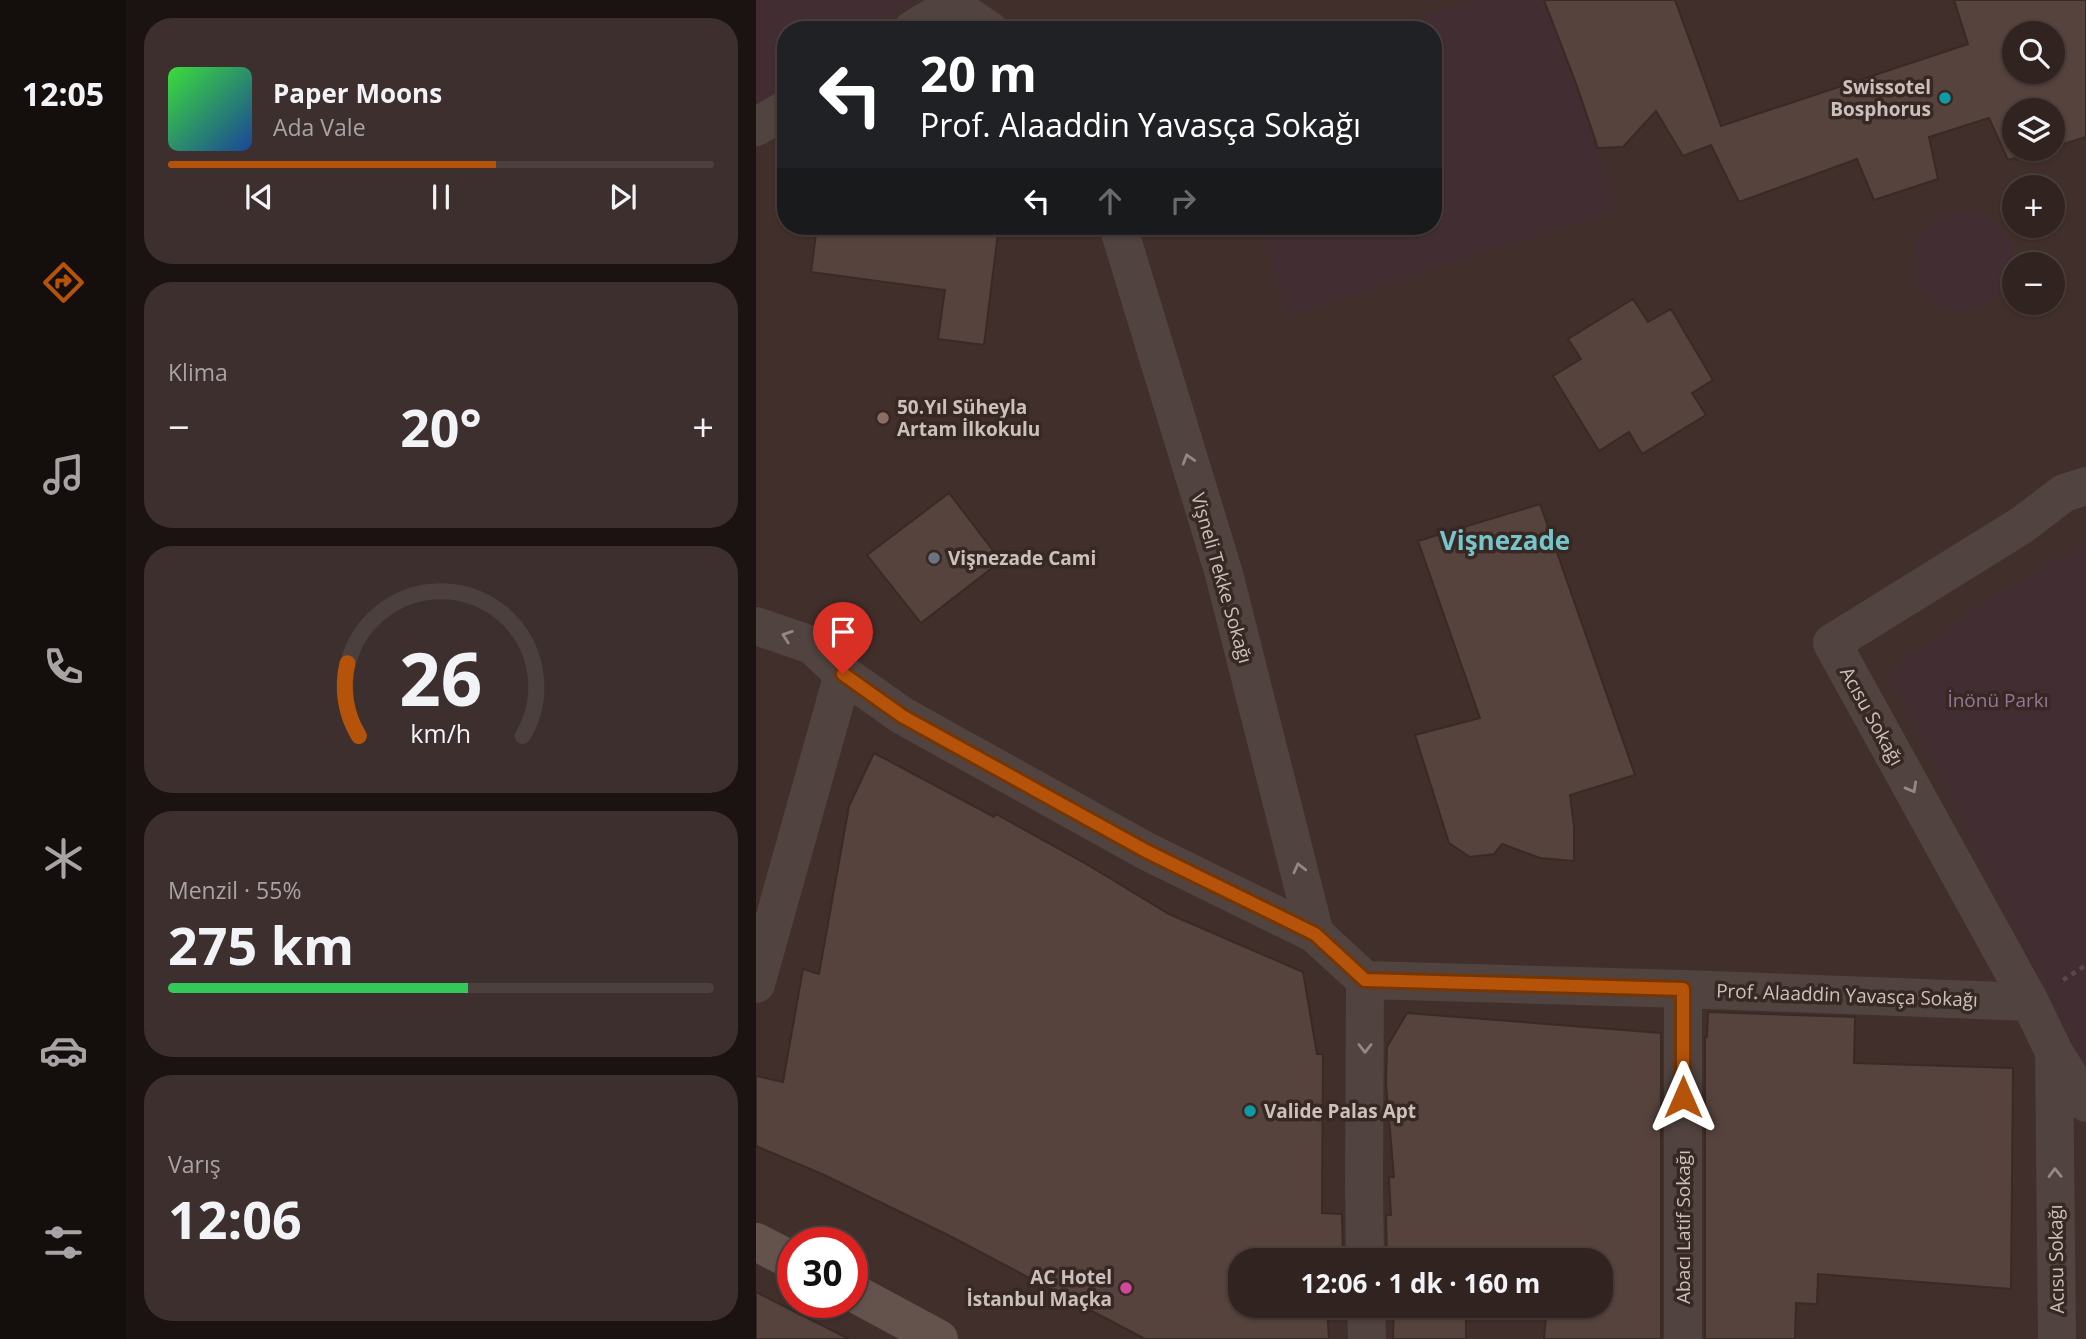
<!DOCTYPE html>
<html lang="tr">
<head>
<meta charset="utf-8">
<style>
	:root { --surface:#312320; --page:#3d2f2d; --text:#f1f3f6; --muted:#a8a4a5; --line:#4c403e; --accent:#b45309 }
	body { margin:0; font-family:"Open Sans",sans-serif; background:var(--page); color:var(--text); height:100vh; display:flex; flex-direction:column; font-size:26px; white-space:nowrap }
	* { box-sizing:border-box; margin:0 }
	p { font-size:23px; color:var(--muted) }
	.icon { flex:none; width:38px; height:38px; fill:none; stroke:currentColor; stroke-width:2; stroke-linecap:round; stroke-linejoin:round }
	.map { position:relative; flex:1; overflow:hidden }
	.panel { display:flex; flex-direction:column; gap:18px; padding:18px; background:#1b1312; width:630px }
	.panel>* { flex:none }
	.top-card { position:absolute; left:21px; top:21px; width:665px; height:214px; border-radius:28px; box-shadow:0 2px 5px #0004,0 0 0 2px var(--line); background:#202124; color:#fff; overflow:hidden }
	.buttons { position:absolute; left:1246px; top:21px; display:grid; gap:14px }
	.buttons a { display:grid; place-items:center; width:63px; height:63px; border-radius:50%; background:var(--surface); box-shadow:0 2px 5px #0004,0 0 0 2px var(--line); font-size:35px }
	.speed { position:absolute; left:21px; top:1227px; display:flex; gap:14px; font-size:35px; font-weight:700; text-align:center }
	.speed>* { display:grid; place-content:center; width:91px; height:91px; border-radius:50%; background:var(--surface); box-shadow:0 2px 5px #0004,0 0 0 2px var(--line); line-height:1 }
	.speed .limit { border:10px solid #d22; background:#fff; color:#111 }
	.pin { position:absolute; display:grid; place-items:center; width:60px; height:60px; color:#fff; margin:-72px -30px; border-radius:50% 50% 50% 0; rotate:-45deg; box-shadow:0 0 7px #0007 }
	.pin .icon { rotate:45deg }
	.me { position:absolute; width:77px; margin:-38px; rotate:0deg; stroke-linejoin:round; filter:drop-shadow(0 0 5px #0008) }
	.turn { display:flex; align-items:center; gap:24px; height:147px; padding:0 28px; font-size:32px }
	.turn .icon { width:91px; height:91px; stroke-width:2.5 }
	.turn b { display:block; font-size:49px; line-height:60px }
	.lanes { display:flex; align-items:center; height:66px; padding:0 28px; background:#0003; justify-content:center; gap:35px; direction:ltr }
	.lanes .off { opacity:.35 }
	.big { font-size:52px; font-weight:700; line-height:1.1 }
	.panel .tile { flex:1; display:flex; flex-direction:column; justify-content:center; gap:10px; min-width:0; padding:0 24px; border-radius:28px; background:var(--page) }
	.panel .dial { align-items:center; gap:0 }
	.dial svg { height:182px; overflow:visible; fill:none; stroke:var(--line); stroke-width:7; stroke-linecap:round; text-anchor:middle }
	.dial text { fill:var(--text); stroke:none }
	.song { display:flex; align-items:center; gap:21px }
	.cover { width:84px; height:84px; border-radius:10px; background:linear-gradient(135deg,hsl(120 70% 55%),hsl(220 70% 35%)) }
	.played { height:7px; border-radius:4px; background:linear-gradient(90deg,var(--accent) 60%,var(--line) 60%) }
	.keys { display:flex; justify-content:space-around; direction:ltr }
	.heat { display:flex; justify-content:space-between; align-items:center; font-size:38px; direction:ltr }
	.charge { height:10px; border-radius:5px; background:linear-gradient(90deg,#34c759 55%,var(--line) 0) }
	.trip { position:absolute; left:472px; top:1248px; width:385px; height:70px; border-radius:28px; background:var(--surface); box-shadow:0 2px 5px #0004,0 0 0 2px var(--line); font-weight:700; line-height:70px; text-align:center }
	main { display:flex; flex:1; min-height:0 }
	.menu { display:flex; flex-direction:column; width:126px; justify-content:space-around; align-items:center; background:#140e0d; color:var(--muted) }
	.menu .icon { width:49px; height:49px }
	.menu .active { color:var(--accent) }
	.menu b { font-size:32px; color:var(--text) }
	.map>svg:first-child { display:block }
	.green { fill:#422d32 }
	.building { fill:#57433d; stroke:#392a25; stroke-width:2; fill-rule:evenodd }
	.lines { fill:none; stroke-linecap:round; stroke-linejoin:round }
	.path { stroke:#5a464b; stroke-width:4.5; stroke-dasharray:5 5; stroke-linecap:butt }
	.minor { stroke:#51433f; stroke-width:38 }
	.secondary { stroke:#64534d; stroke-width:38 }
	.oneway { stroke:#948884 }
	.route-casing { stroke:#753606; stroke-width:18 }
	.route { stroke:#b45309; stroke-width:12 }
	.culture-dot { fill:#0f9aa8; stroke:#372823; stroke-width:2.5 }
	.education-dot { fill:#8d6e63; stroke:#372823; stroke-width:2.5 }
	.worship-dot { fill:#6b7280; stroke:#372823; stroke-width:2.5 }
	.hotel-dot { fill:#d1479c; stroke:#372823; stroke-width:2.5 }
	.labels { text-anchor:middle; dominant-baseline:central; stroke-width:7; stroke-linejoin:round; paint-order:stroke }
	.poi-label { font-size:19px; font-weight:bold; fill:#cbc0bc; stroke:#372823; text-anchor:start }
	.street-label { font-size:19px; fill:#cbc0bc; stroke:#372823 }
	.park-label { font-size:19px; fill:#957699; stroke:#372823 }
	.district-label { font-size:26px; font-weight:bold; fill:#76c5cc; stroke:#372823 }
</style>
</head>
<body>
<main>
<nav class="menu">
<b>12:05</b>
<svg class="icon active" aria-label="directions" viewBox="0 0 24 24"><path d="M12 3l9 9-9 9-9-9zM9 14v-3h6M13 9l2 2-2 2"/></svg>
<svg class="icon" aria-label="music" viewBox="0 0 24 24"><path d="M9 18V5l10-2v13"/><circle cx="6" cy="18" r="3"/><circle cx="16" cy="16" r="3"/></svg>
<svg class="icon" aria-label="phone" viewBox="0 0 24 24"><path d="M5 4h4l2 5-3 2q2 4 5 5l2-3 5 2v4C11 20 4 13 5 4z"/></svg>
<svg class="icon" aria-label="climate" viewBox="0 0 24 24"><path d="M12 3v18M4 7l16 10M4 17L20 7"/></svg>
<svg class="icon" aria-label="car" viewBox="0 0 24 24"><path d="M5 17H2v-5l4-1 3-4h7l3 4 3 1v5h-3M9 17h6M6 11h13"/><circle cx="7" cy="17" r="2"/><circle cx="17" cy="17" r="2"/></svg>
<svg class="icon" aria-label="filters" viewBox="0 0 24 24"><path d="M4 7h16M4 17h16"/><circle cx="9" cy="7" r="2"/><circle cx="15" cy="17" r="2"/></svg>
</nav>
<section class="panel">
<div class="tile">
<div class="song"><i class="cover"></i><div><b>Paper Moons</b><p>Ada Vale</p></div></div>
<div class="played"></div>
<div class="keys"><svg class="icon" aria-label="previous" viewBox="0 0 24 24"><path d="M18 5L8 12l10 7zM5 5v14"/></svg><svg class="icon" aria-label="pause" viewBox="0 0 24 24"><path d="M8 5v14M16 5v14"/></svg><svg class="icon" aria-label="next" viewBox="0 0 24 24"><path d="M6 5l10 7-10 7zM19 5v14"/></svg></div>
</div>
<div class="tile"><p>Klima</p>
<div class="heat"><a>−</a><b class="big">20°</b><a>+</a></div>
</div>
<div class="tile dial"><svg viewBox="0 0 100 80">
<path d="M14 69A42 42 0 1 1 86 69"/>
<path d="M14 69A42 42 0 0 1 9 37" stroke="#b45309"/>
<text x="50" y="56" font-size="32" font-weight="700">26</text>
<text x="50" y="72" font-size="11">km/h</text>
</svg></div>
<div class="tile"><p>Menzil · 55%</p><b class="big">275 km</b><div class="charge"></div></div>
<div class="tile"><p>Varış</p><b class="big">12:06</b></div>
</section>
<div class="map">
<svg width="1330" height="1339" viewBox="0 0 1330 1339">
	<rect width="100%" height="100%" fill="#412f2b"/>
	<path class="green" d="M0,0h157l-43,30h-84v57l-30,21z
		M713,0h79l68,210 -328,106 -29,-90h174v-196h-57z
		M1157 261a50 50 0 1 1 100 0a50 50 0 1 1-100 0Z
		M1330,544v527l-199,-398 109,-80z"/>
	<path class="building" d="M788,0h131l46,126 247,-82 -14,-44h132v137l-33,10v-37h-39v39h33l-39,11 -19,-42 -60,19 9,42 -64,21 -17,-41 -118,43 -28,-57 -28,11 -27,-45 -33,36 -25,1 -21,-62zM1258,33h39v39h-39z
		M61,226h162l-1,5 20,2 -14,112 -46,-6 7,-49 -134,-18z
		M877,299l15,23 23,-13 42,71 -21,13 14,22 -64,39 -13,-22 -30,19 -46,-75 28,-17 -13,-20z
		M193,493l52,68 -80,62 -54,-68z
		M784,504l95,271 -65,20 4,32v34l-34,-3 -38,-14 -8,10 -24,3 -21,-14 -34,-108 65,-17 -62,-177z
		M118,753l120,64 2,-3 92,51 81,49 134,58 14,82h6l-1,159 20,1 1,46h-102v46h86l2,33h-184l-197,-104 -126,-61 -66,-28v-70l27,6 20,-113 16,5 30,-168z
		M952,1012l147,5 -1,46 159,5 -2,221 -193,-15 -1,30 -21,-1 -1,36h-90v-302h2z
		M651,1013l254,20v306h-117l3,-33h54v-46h-214l-1,-45h5l-2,-38h5l-8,-93 1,-37z
		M0,1292l93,47h-93z
		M638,1306h72v33h-73z"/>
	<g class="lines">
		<path class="path" d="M1307,980l23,-15"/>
		<path class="minor" d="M196,5l37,25
			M156,30l40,-25
			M0,127l30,-18
			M362,226l106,348 91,360
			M1330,486l-22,7 -42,32 -190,118 198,359 24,50 32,51
			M0,626l56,19 31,29 60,42 243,135 169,83 50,46 318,9 347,13
			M0,984l87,-310
			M1298,1052l3,287
			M609,1260l-1,-74 1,-206
			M610,1306l1,33
			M927,1339v-350"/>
		<path class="secondary" d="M0,1242l37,19
			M96,1292l87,47"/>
	</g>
	<defs><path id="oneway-chevron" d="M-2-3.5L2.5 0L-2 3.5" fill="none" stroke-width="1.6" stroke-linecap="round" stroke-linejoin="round" transform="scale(1.75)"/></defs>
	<g class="oneway">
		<use href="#oneway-chevron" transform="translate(432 459) rotate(-107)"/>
		<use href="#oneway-chevron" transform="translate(31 636) rotate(-161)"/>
		<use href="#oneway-chevron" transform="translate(1156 788) rotate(61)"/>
		<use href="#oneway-chevron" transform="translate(543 868) rotate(-104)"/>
		<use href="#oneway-chevron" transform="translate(609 1048) rotate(90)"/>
		<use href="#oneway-chevron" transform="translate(1299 1173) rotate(-91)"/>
	</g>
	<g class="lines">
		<g class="route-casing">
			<path id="route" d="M87,674l59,42 244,135 169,83 50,46 318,9v108"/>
		</g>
		<use href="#route" class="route"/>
	</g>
	<g class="culture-dot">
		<circle cx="1189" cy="98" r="7"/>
		<circle cx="494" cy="1111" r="7"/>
	</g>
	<circle class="education-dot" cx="127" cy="418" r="7"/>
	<circle class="worship-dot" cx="178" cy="558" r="7"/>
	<circle class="hotel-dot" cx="370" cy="1288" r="7"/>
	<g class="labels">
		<g class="poi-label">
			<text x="1175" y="87" text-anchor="end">Swissotel<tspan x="1175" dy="22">Bosphorus</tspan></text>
			<text x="141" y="407">50.Yıl Süheyla<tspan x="141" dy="22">Artam İlkokulu</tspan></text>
			<text x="192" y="558">Vişnezade Cami</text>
			<text x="508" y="1111">Valide Palas Apt</text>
			<text x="356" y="1277" text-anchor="end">AC Hotel<tspan x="356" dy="22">İstanbul Maçka</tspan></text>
		</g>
		<g class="street-label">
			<text transform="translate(466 578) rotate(74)">Vişneli Tekke Sokağı</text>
			<text transform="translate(1116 716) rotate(61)">Acısu Sokağı</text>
			<text transform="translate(1091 995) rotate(2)">Prof. Alaaddin Yavasça Sokağı</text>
			<text transform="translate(927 1227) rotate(-90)">Abacı Latif Sokağı</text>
			<text transform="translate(1300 1259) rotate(-91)">Acısu Sokağı</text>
		</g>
		<g class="park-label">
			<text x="1242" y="700">İnönü Parkı</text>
		</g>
		<g class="district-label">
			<text x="749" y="540">Vişnezade</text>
		</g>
	</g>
</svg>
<div class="buttons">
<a><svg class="icon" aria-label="search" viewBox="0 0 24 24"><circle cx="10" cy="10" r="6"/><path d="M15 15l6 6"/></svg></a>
<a><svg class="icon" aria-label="layers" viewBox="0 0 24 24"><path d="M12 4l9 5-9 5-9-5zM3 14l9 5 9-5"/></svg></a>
<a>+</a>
<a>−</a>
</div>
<div class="speed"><div class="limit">30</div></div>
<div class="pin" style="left:87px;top:674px;background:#d93025"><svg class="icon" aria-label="arrive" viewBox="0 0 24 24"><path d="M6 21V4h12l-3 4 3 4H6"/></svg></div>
<svg class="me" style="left:927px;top:1097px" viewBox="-20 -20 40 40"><path d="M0-17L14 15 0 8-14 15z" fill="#b45309" stroke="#fff" stroke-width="4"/></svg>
<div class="trip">12:06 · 1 dk · 160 m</div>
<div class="top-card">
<div class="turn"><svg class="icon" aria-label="left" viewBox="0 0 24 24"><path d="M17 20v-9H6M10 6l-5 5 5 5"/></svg><div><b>20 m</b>Prof. Alaaddin Yavasça Sokağı</div></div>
<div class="lanes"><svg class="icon" aria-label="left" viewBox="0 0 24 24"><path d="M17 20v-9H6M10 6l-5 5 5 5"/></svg><svg class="icon off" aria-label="ahead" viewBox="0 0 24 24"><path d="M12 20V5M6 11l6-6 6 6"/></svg><svg class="icon off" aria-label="right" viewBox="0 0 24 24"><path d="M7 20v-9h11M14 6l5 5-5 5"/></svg></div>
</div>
</div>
</main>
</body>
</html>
